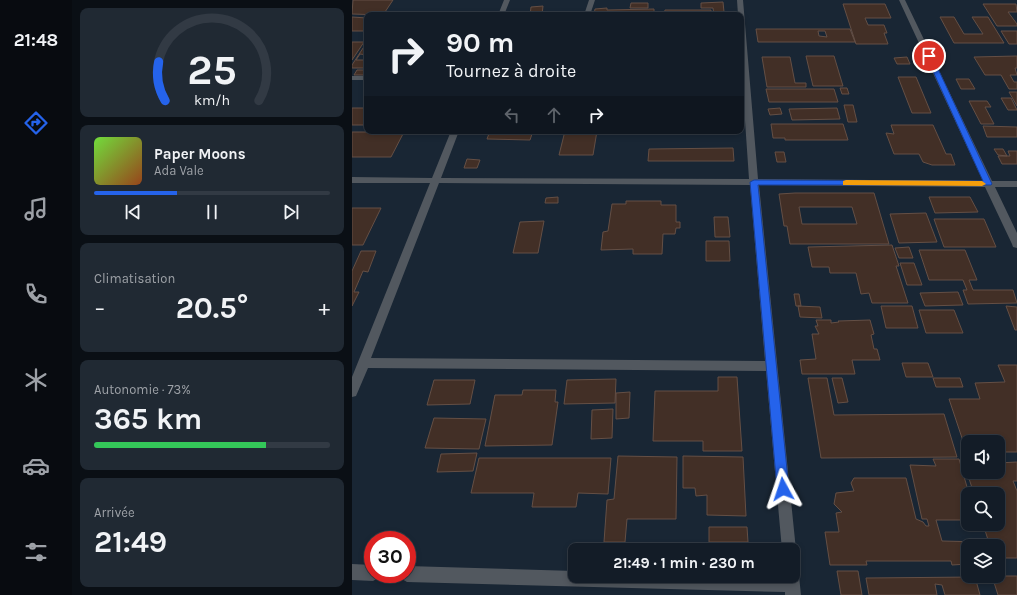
<!DOCTYPE html>
<html lang="fr">
<head>
<meta charset="utf-8">
<style>
	:root { --surface:#131c27; --page:#202933; --text:#f1f3f6; --muted:#9da1a7; --line:#323a44; --accent:#2563eb }
	body { margin:0; font-family:Karla,sans-serif; background:var(--page); color:var(--text); height:100vh; display:flex; flex-direction:column; font-size:15px; white-space:nowrap }
	* { box-sizing:border-box; margin:0 }
	p { font-size:13px; color:var(--muted) }
	.icon { flex:none; width:22px; height:22px; fill:none; stroke:currentColor; stroke-width:2; stroke-linecap:round; stroke-linejoin:round }
	.map { position:relative; flex:1; overflow:hidden }
	.side { display:flex; flex-direction:column; gap:8px; padding:8px; background:#0a0f15; width:280px }
	.side>* { flex:none }
	.hud { position:absolute; left:12px; top:12px; width:380px; height:122px; border-radius:8px; box-shadow:0 2px 6px #0003,0 0 0 1px var(--line); background:#131c27; color:var(--text); overflow:hidden }
	.buttons { position:absolute; left:609px; top:435px; display:grid; gap:8px }
	.buttons a { display:grid; place-items:center; width:44px; height:44px; border-radius:8px; background:var(--surface); box-shadow:0 2px 6px #0003,0 0 0 1px var(--line); font-size:20px }
	.speed { position:absolute; left:12px; top:531px; display:flex; gap:8px; font-size:20px; font-weight:700; text-align:center }
	.speed>* { display:grid; place-content:center; width:52px; height:52px; border-radius:50%; background:var(--surface); box-shadow:0 2px 6px #0003,0 0 0 1px var(--line); line-height:1 }
	.speed .limit { border:6px solid #d22; background:#fff; color:#111 }
	.pin { position:absolute; display:grid; place-items:center; width:34px; height:34px; color:#fff; margin:-17px; border:2px solid #fff; border-radius:50%; box-shadow:0 1px 4px #0007 }
	.me { position:absolute; width:44px; margin:-22px; rotate:355deg; stroke-linejoin:round; filter:drop-shadow(0 0 3px #0008) }
	.turn { display:flex; align-items:center; gap:14px; height:84px; padding:0 16px; font-size:18px }
	.turn .icon { width:52px; height:52px; stroke-width:2.5 }
	.turn b { display:block; font-size:28px; line-height:34px }
	.lanes { display:flex; align-items:center; height:38px; padding:0 16px; background:#0003; justify-content:center; gap:20px; direction:ltr }
	.lanes .off { opacity:.35 }
	.big { font-size:30px; font-weight:700; line-height:1.1 }
	.side .widget { flex:1; display:flex; flex-direction:column; justify-content:center; gap:6px; min-width:0; padding:0 14px; border-radius:8px; background:var(--page) }
	.side .dial { align-items:center; gap:0 }
	.dial svg { height:104px; overflow:visible; fill:none; stroke:var(--line); stroke-width:7; stroke-linecap:round; text-anchor:middle }
	.dial text { fill:var(--text); stroke:none }
	.song { display:flex; align-items:center; gap:12px }
	.cover { width:48px; height:48px; border-radius:6px; background:linear-gradient(135deg,hsl(100 70% 55%),hsl(20 70% 35%)) }
	.played { height:4px; border-radius:2px; background:linear-gradient(90deg,var(--accent) 35%,var(--line) 35%) }
	.keys { display:flex; justify-content:space-around; direction:ltr }
	.heat { display:flex; justify-content:space-between; align-items:center; font-size:22px; direction:ltr }
	.charge { height:6px; border-radius:3px; background:linear-gradient(90deg,#34c759 73%,var(--line) 0) }
	.trip { position:absolute; left:216px; top:543px; width:232px; height:40px; border-radius:8px; background:var(--surface); box-shadow:0 2px 6px #0003,0 0 0 1px var(--line); font-weight:700; line-height:40px; text-align:center }
	main { display:flex; flex:1; min-height:0 }
	.tabs { display:flex; flex-direction:column; width:72px; justify-content:space-around; align-items:center; background:#080b10; color:var(--muted) }
	.tabs .icon { width:28px; height:28px }
	.tabs .active { color:var(--accent) }
	.tabs b { font-size:18px; color:var(--text) }
	.map>svg:first-child { display:block }
	.building { fill:#422f26; stroke:#644f45; fill-rule:evenodd }
	.lines { fill:none; stroke-linecap:round; stroke-linejoin:round }
	.minor { fill:#52585f; fill-rule:evenodd }
	.route { fill:#2563eb; stroke:#184099 }
	.slow { fill:#f59e0b }
</style>
</head>
<body>
<main>
<nav class="tabs">
<b>21:48</b>
<svg class="icon active" aria-label="directions" viewBox="0 0 24 24"><path d="M12 3l9 9-9 9-9-9zM9 14v-3h6M13 9l2 2-2 2"/></svg>
<svg class="icon" aria-label="music" viewBox="0 0 24 24"><path d="M9 18V5l10-2v13"/><circle cx="6" cy="18" r="3"/><circle cx="16" cy="16" r="3"/></svg>
<svg class="icon" aria-label="phone" viewBox="0 0 24 24"><path d="M5 4h4l2 5-3 2q2 4 5 5l2-3 5 2v4C11 20 4 13 5 4z"/></svg>
<svg class="icon" aria-label="climate" viewBox="0 0 24 24"><path d="M12 3v18M4 7l16 10M4 17L20 7"/></svg>
<svg class="icon" aria-label="car" viewBox="0 0 24 24"><path d="M5 17H2v-5l4-1 3-4h7l3 4 3 1v5h-3M9 17h6M6 11h13"/><circle cx="7" cy="17" r="2"/><circle cx="17" cy="17" r="2"/></svg>
<svg class="icon" aria-label="filters" viewBox="0 0 24 24"><path d="M4 7h16M4 17h16"/><circle cx="9" cy="7" r="2"/><circle cx="15" cy="17" r="2"/></svg>
</nav>
<section class="side">
<div class="widget dial"><svg viewBox="0 0 100 80">
<path d="M14 69A42 42 0 1 1 86 69"/>
<path d="M14 69A42 42 0 0 1 9 39" stroke="#2563eb"/>
<text x="50" y="56" font-size="32" font-weight="700">25</text>
<text x="50" y="72" font-size="11">km/h</text>
</svg></div>
<div class="widget">
<div class="song"><i class="cover"></i><div><b>Paper Moons</b><p>Ada Vale</p></div></div>
<div class="played"></div>
<div class="keys"><svg class="icon" aria-label="previous" viewBox="0 0 24 24"><path d="M18 5L8 12l10 7zM5 5v14"/></svg><svg class="icon" aria-label="pause" viewBox="0 0 24 24"><path d="M8 5v14M16 5v14"/></svg><svg class="icon" aria-label="next" viewBox="0 0 24 24"><path d="M6 5l10 7-10 7zM19 5v14"/></svg></div>
</div>
<div class="widget"><p>Climatisation</p>
<div class="heat"><a>−</a><b class="big">20.5°</b><a>+</a></div>
</div>
<div class="widget"><p>Autonomie · 73%</p><b class="big">365 km</b><div class="charge"></div></div>
<div class="widget"><p>Arrivée</p><b class="big">21:49</b></div>
</section>
<div class="map">
<svg width="665" height="595" viewBox="0 0 665 595">
	<rect width="100%" height="100%" fill="#192634"/>
	<path class="building" d="M1,0h40l-10,15 -31,-1z
		M371,2l1,10h3v3h-13l-1,-7h-12v-5z
		M279,3h17v5h-18z
		M491,4h42l6,14h-26l3,7h16l3,8h-3l4,11h-32z
		M631,4h33l1,8h-9l9,12v2h-20z
		M191,6l-1,9h-12l1,-8z
		M255,8v2l47,-1v6h-60l1,-6z
		M313,10h46v5h-47z
		M0,17l15,1v13h-15z
		M588,17h14l10,17h19l-11,-17h16l16,26h-50z
		M404,29h94l5,13h-97zM466,31h7l2,6 -8,-1z
		M649,31h16v13h-8z
		M0,42h12l-12,18z
		M15,42v13l-7,-1 -4,6h11v8h-15v-3z
		M454,56h28l9,30h-30z
		M665,56v12h-2l2,7h-7l4,7h3v7h-8l-8,-14h-16l-11,-18z
		M410,57h28l5,26h11v4h-39z
		M555,57l3,7h-13l-3,-6z
		M5,70h10v5h-13z
		M546,77h18l15,36h-19z
		M604,79h13l6,10h-14z
		M488,88h7l2,6h-7z
		M414,89h68l4,13h-69z
		M657,92h8v14z
		M649,98h10l6,12h-9z
		M617,101h18l4,6h-6l9,17h-13z
		M492,105h9l4,17h-9z
		M0,108h15v17h-15z
		M428,108l2,6 -12,1 -2,-6z
		M485,108l3,11 -48,1 -3,-11z
		M419,124h72l5,16h-63v-2h-12z
		M539,125h42l13,29h5l4,11h-23l-9,-3 -4,-8h-25l-8,-21 8,1z
		M631,126l34,1v10h-30z
		M138,131h43l-3,9 -43,-1z
		M213,131h32l-4,24h-34z
		M0,132h52l-13,25h-39z
		M381,148l1,13h-86l1,-12z
		M642,149h9l4,7 -9,-1z
		M656,151h9v13h-15l-4,-8h12z
		M423,152h9l2,10h-9z
		M115,159l13,1 -3,8h-13z
		M443,193h79l15,51h-99l-3,-18h-3l-5,-32zM447,207h53l5,17h-55z
		M206,197v6h-13l1,-5z
		M577,197h41l8,15 -43,1z
		M274,201h35v4h15v17h4v6h-4l-1,6h-12l-1,20h-29v-5l-32,1 2,-18 5,-1 4,-27h14z
		M0,208h29l-18,37h-11z
		M574,213l11,29 -38,1 -9,-29z
		M362,217h14l2,20h-15z
		M582,219h50l12,28h-52z
		M192,221l-6,32h-25l7,-31z
		M354,241h23l1,20h-24z
		M540,245l7,21h-3l12,37h-36l-3,-10 -8,1 -5,-21h-26l-1,-6h-17l-4,-20z
		M557,247l4,11h-14l-4,-10z
		M567,250h46l12,30h-8l4,10h40l4,13 -49,1 -5,-14h4l-4,-10h-34z
		M9,251h15l-8,21 -5,-1 -9,21h5l-7,14v-35z
		M548,263h14l8,22h-15z
		M606,292l5,13 -38,1 -5,-13z
		M442,294h5l2,12h-5z
		M446,306l22,1 2,11 -22,-1z
		M529,306h31l6,22h-32z
		M654,306l11,1v23h-2z
		M567,310h35l9,23h-37z
		M464,320h15v3l8,-1 -1,-1 32,-1 4,14 -3,1 3,14h3l3,11h-28l3,14h-53l-2,-14 16,-1 -4,-25h7l-4,-8h3z
		M550,363h26l5,14h-27z
		M646,365h19v87h-19v-10h-30v11h-1l-18,-54h31l-5,-16 30,-1z
		M366,377h19l5,74h-39v-10h-50l2,-50h63z
		M456,378h19l7,37 110,-1 13,43 -136,1z
		M480,378h10l6,24 -10,1z
		M581,378h27l3,9h-27z
		M264,379l-1,24 -51,1 3,-24z
		M82,380h41l-5,24 -43,1z
		M171,390h33l-1,12h3l-6,43 -67,1 10,-51h27z
		M278,392l-1,26 -13,1v-26z
		M261,409l-1,29 -21,1 1,-29z
		M82,418l52,1 -7,30 -54,-1z
		M125,453l-4,18 -36,1 4,-18z
		M266,456l59,1 -1,62h-49l-2,23h-21l3,-42 7,-1z
		M331,456l60,1 3,59 -39,-1v-20l-11,1 -1,-8h-12z
		M127,458h132l-3,36 -30,-1 -2,14h-44l2,-14h-63z
		M581,459h26l10,35h-1v26h-32l6,21 41,1 1,4h-16v18l-16,1 -1,-4h-85l1,4h-37l-5,-33h14l-3,-19 6,-1 -8,-8 2,-11 18,-2 -3,-8 3,-5h52l10,41 7,3 3,4h3l-2,-7h-5l-12,-54 26,1z
		M665,462v19h-4l4,10v67h-19v-12h-8l-7,-22h15v-30h-24l-10,-31h4v9h30v-9z
		M357,527h38l1,15h-39z
		M485,571h21l4,24h-21z
		M640,576h25v19h-19z
		M623,577l5,18h-35l-3,-10 -7,-1 2,11h-68l-3,-17z"/>
	<g class="lines">
		<path class="minor" d="M152,0h6l-6,15h-6z
			M237,0h6l-5,15h-6z
			M385,0h6l15,179 225,2 -84,-181h6l87,181h25v6h-22l22,46v15l-4,-1 -1,-3 -27,-57 -226,-2 37,365 -3,6v-6h-11l-16,-179 -398,-3 -12,28 -4,1v-20l78,-194h-78v-6l80,1 19,-47h8l-18,47 308,1 -8,-117v-47h-3zM87,183l311,2 15,176 -394,-3z
			M0,76h15v4h-15z
			M0,564l21,1v9h7l-2,4 -5,3 -21,-1z
			M55,566l168,5v5l209,1 9,-1v-7l3,2 3,5 2,19h-16v-3l-378,-10 -5,-3 -3,-5h8z"/>
	</g>
	<path class="route" d="M575,55l5,1 60,128 -1,1h-233l31,304 -2,4 -4,1 -4,-1 -2,-4 -27,-307 4,-2 229,1 -57,-125z"/>
	<path class="slow" d="M494,180l136,1 4,3 -4,2 -139,-1v-4z"/>
</svg>
<div class="buttons">
<a><svg class="icon" aria-label="sound" viewBox="0 0 24 24"><path d="M4 9h4l5-4v14l-5-4H4zM17 9q2 3 0 6"/></svg></a>
<a><svg class="icon" aria-label="search" viewBox="0 0 24 24"><circle cx="10" cy="10" r="6"/><path d="M15 15l6 6"/></svg></a>
<a><svg class="icon" aria-label="layers" viewBox="0 0 24 24"><path d="M12 4l9 5-9 5-9-5zM3 14l9 5 9-5"/></svg></a>
</div>
<div class="speed"><div class="limit">30</div></div>
<div class="pin" style="left:577px;top:56px;background:#d93025"><svg class="icon" aria-label="arrive" viewBox="0 0 24 24"><path d="M6 21V4h12l-3 4 3 4H6"/></svg></div>
<svg class="me" style="left:431px;top:489px" viewBox="-20 -20 40 40"><path d="M0-17L14 15 0 8-14 15z" fill="#2563eb" stroke="#fff" stroke-width="4"/></svg>
<div class="trip">21:49 · 1 min · 230 m</div>
<div class="hud">
<div class="turn"><svg class="icon" aria-label="right" viewBox="0 0 24 24"><path d="M7 20v-9h11M14 6l5 5-5 5"/></svg><div><b>90 m</b>Tournez à droite</div></div>
<div class="lanes"><svg class="icon off" aria-label="left" viewBox="0 0 24 24"><path d="M17 20v-9H6M10 6l-5 5 5 5"/></svg><svg class="icon off" aria-label="ahead" viewBox="0 0 24 24"><path d="M12 20V5M6 11l6-6 6 6"/></svg><svg class="icon" aria-label="right" viewBox="0 0 24 24"><path d="M7 20v-9h11M14 6l5 5-5 5"/></svg></div>
</div>
</div>
</main>
</body>
</html>
